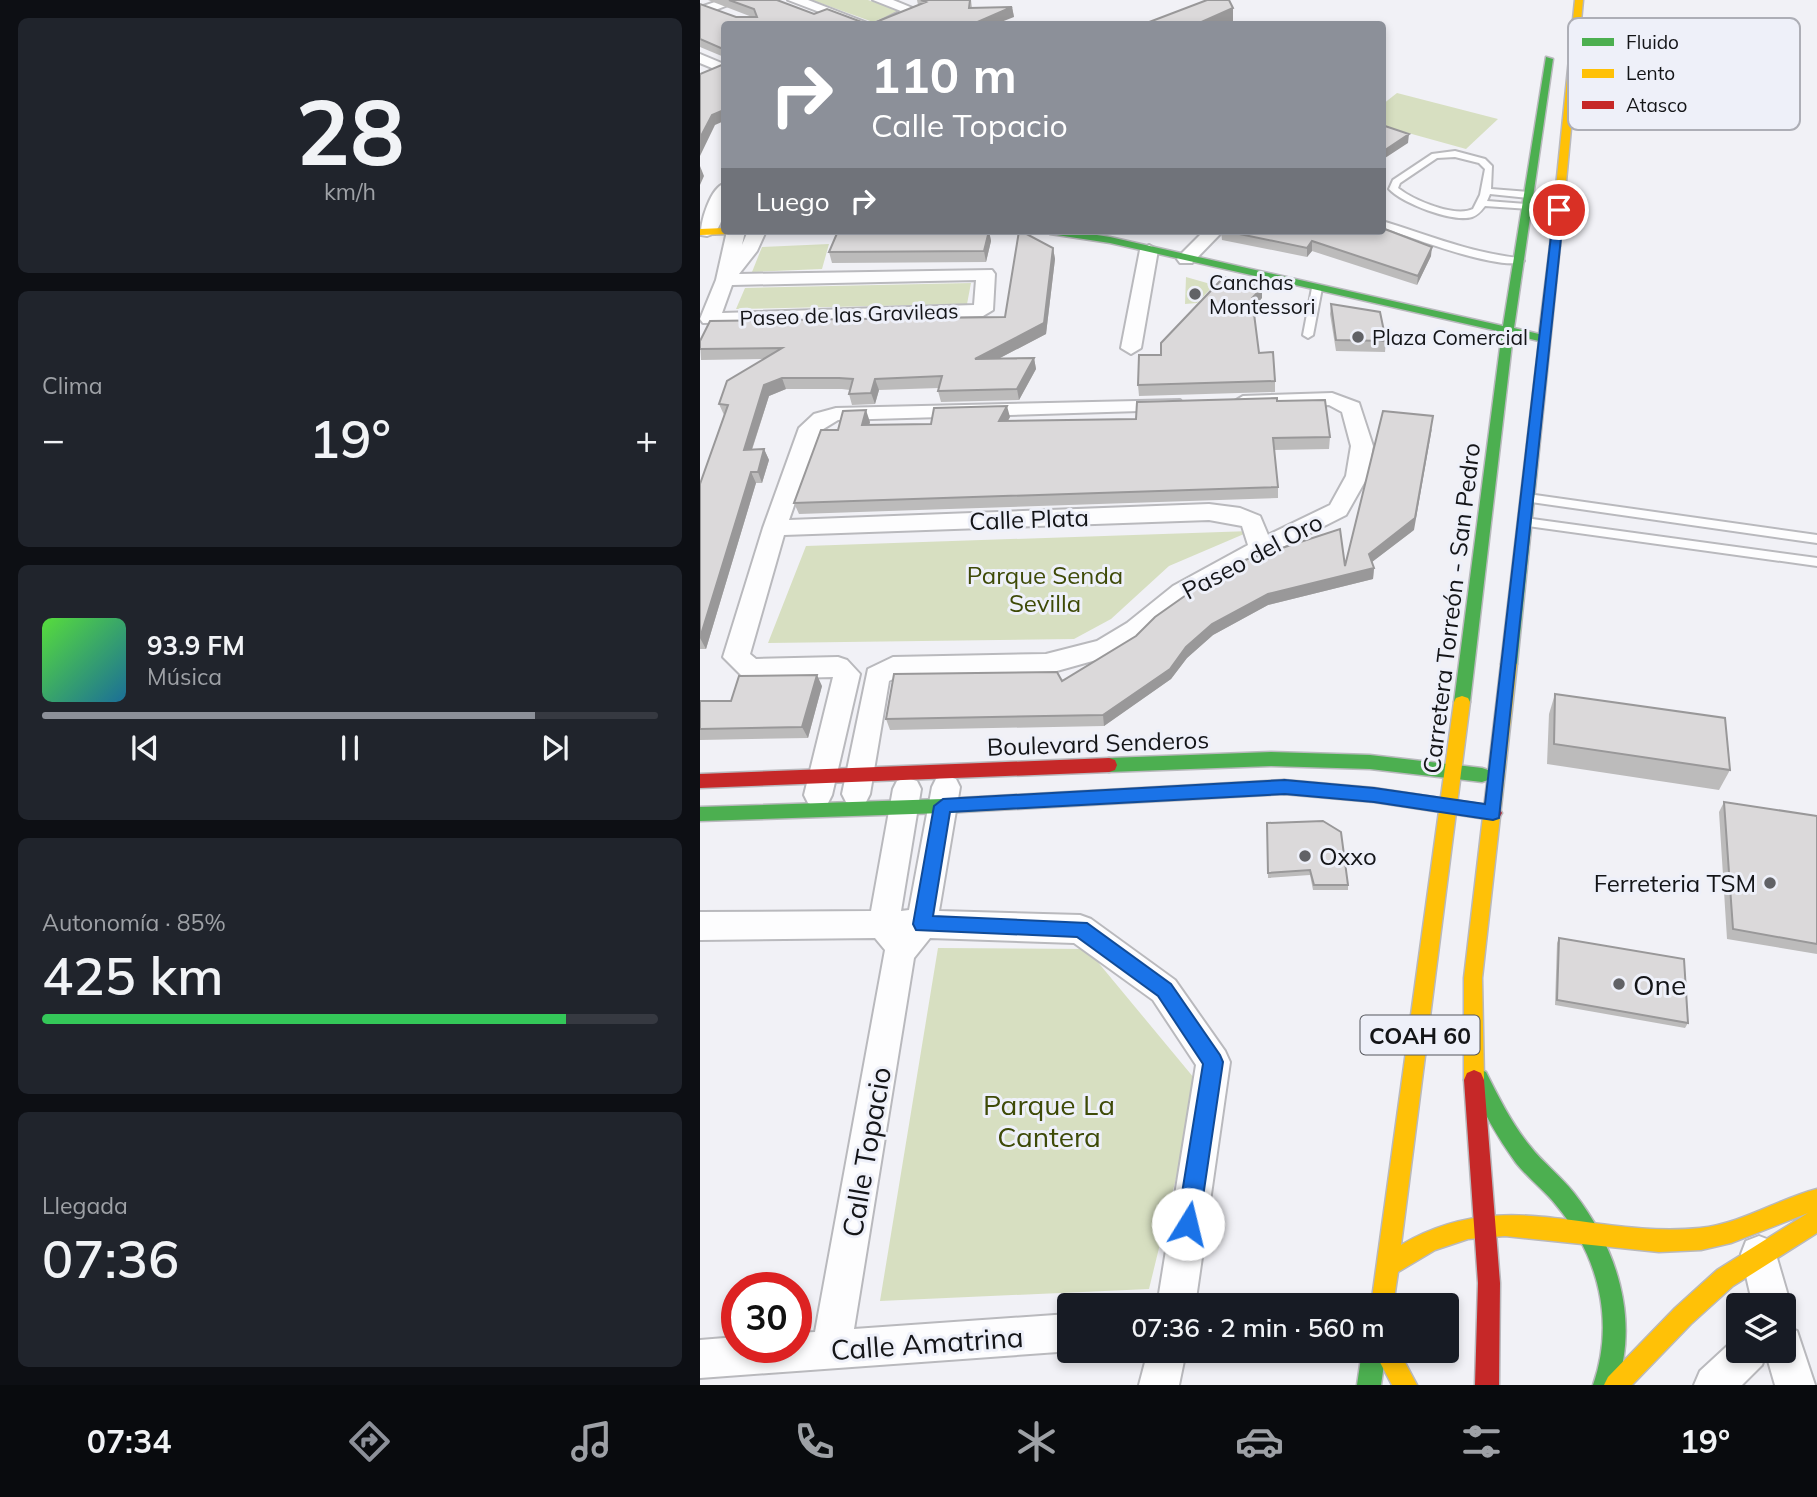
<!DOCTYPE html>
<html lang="es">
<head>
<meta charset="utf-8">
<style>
	:root { --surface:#171b24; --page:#20242c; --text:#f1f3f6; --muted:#9ea1a6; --line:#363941; --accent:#8c9099 }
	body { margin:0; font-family:Mulish,sans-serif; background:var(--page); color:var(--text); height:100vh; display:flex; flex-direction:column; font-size:26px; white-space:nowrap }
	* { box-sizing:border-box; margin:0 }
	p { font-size:23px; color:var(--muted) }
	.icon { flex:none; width:38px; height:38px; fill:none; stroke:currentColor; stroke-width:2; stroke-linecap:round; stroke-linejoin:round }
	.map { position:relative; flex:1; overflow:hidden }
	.panel { display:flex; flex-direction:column; gap:18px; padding:18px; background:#0d0f14; width:700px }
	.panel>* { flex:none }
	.banner { position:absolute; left:21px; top:21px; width:665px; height:214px; border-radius:7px; box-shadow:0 4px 10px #0003; background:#8c9099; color:#fff; overflow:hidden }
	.controls { position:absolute; left:1026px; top:1293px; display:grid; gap:14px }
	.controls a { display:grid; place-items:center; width:70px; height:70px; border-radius:7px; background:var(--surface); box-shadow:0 4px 10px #0003; font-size:35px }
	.speed { position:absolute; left:21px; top:1272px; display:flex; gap:14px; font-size:35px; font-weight:700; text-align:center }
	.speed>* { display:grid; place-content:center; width:91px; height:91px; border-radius:50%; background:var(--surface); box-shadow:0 4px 10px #0003; line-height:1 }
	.speed .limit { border:10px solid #d22; background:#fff; color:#111 }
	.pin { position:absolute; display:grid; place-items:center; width:60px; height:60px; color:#fff; margin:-30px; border:4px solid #fff; border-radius:50%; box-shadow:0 2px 7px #0007 }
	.me { position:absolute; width:77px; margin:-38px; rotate:9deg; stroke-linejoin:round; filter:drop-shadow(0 0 5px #0008) }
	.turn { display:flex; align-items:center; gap:24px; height:147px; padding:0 35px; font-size:32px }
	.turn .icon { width:91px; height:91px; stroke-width:2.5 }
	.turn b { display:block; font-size:49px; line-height:60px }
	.then { display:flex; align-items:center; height:66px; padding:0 35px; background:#0003; gap:14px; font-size:26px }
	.big { font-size:52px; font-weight:600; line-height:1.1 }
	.panel .card { flex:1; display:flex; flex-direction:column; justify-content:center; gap:10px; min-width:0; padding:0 24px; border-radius:10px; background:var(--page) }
	.panel .dial { align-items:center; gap:0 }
	.dial b { font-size:91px; line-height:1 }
	.song { display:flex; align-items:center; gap:21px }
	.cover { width:84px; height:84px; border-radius:10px; background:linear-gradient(135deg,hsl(110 70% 55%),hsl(200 70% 35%)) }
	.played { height:7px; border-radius:4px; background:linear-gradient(90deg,var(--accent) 80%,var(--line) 80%) }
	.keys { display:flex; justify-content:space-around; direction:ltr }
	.heat { display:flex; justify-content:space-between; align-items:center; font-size:38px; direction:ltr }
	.charge { height:10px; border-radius:5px; background:linear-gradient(90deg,#34c759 85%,var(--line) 0) }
	.trip { position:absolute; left:357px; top:1293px; width:402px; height:70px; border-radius:7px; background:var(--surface); box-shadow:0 4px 10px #0003; font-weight:600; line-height:70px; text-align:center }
	.tab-bar { display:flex; height:112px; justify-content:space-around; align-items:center; background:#090b0e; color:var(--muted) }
	.tab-bar .icon { width:49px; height:49px }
	.tab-bar .selected { color:var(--accent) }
	.tab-bar b { font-size:32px; color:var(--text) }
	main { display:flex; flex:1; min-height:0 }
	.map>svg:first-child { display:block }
	.green { fill:#d7dfc1 }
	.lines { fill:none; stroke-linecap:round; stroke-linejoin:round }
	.lane-casing { stroke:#b9b9bd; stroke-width:4 }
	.street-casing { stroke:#b9b9bd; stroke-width:4 }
	.fast-casing { stroke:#b9b9bd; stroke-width:3 }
	.slow-casing { stroke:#b9b9bd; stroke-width:3 }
	.jam-casing { stroke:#b9b9bd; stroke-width:3 }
	.lane { fill:#fdfdfe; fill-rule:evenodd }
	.street { fill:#fdfdfe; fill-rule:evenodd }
	.fast { fill:#4caf50; fill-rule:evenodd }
	.slow { fill:#ffc107; fill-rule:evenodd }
	.jam { fill:#c62828; fill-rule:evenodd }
	.wall { fill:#bcbbbb }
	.shaded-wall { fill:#999899 }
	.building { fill:#dbd9da; stroke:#999899; stroke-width:2 }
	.route { fill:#1a73e8; stroke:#114b97; stroke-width:2 }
	.poi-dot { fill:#616266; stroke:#eef0f9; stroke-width:2.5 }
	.labels { text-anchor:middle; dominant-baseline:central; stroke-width:6; stroke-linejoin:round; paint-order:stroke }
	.far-poi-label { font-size:21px; fill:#141518; stroke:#eef0f9; text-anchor:start }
	.far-street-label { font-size:21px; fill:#141518; stroke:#eef0f9 }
	.shield { fill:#eef0f9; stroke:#55575c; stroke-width:2 }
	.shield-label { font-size:23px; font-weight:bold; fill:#141518 }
	.street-label { font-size:24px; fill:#141518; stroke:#eef0f9 }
	.park-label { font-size:24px; fill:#3e4a07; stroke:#eef0f9 }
	.poi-label { font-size:24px; fill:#141518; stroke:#eef0f9; text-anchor:start }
	.near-poi-label { font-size:28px; fill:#141518; stroke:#eef0f9; text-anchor:start }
	.near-park-label { font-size:28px; fill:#3e4a07; stroke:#eef0f9 }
	.near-street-label { font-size:28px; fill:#141518; stroke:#eef0f9 }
	.key { fill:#eef0f9; stroke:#adaeb6; stroke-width:2 }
	.key-label { font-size:19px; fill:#141518 }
</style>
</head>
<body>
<main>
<section class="panel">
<div class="card dial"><b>28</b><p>km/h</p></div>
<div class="card"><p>Clima</p>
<div class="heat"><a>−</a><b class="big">19°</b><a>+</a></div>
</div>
<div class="card">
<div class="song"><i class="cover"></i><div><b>93.9 FM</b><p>Música</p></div></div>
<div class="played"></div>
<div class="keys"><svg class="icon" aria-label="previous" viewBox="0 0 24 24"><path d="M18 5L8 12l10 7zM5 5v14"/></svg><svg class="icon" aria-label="pause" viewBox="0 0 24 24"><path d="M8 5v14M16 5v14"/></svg><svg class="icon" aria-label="next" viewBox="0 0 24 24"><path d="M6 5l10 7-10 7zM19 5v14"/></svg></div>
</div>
<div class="card"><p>Autonomía · 85%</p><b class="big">425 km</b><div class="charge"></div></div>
<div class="card"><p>Llegada</p><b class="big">07:36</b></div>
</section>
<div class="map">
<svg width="1117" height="1385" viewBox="0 0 1117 1385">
	<rect width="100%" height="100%" fill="#f1f1f6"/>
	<path class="green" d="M112,0h56l32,11 -27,11z
		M697,93l101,26 -32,30 -83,-23v-22z
		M129,244l-7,25 -70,3 10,-25z
		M486,277l28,8 -17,18 -12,1z
		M271,283l-4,21 -231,5 9,-21z
		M551,531l-82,35 -58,53 -37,20 -306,4 38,-97z
		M238,948l149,1 112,135 -50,205 -269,12z"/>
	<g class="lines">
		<g class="lane-casing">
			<path id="lane" d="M755,151l30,8 7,7 -1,23 38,3 5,3 -5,3 -39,-4 -3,7 40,3 3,1v4l-45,-3c-4,5 -7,9 -13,11 -19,6 -70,-14 -83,-28l4,-9 39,-26zM755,157l24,6 6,6 -5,26 -7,14c-18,9 -60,-9 -75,-21l2,-5 37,-25z
				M682,221c46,14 89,32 137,37l5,3c-19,12 -118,-25 -142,-34z
				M617,285l5,3 -9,47 -5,3 -5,-3 9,-47z
				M828,494l289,41v8l-293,-42 -2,-3 2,-3z
				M825,518l292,40v8l-296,-41 -2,-3 2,-3z"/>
		</g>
		<g class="street-casing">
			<path id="street" d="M21,0h20l-41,16v-9z
				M88,0h20l62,24h-19z
				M173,0h20l27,11 -28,13h-17l26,-13z
				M0,54l24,10v9l-24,-10z
				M24,184c1,15 2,48 -17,52l-6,-1c-1,-13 10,-48 23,-51z
				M27,231h18l-3,14 6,-14h18l-9,20 -18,23 253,-4 3,4 -2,36 -10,6 -280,7 -3,-4 16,-39zM276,280l-2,25 -252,8 10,-28z
				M504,231h19l-31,32h-12l-3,-4 3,-4z
				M449,245l9,5 -17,98 -10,6 -10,-6 19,-98z
				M632,393l27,10 14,43 -5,30 -22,39 -122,62 -110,78 -68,19 -149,3 -8,4 -19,113 -4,8 -10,4 -10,-4 -4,-8 26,-125 25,-12 153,-3 51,-13 30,-18 46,-37 75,-41 -6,-19 -33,-6 -425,15 -34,119 6,5 82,-2 9,3 13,14 -28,121 -4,8 -10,4 -10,-4 -4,-8 29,-118 -82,2 -9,-3 -19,-19 40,-129 36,-100 15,-14 22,-6 344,-8 3,4 -10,6 -335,10 -18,11 -31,89 420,-16 31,4 20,8 8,19 62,-30 16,-29 5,-30 -9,-34 -13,-7 -86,3 -10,-6 10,-6z
				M246,776l10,3 4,8 -21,124 141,4 11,4 84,61 50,71 5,11 -35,244h-38l39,-241 -43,-65 -79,-57 -144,-5 -16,20 -60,371 215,-15v37h3l-372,27v-38l37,-3v11h59v-15l19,-1 70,-382 -10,-12 -175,2v-28l171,-1 22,-122 4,-8 10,-3 10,3 4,8 -20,122 8,-1 23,-123 4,-8z
				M1059,1236l13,5 19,65 -8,14v-14h-30l-12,-52 5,-13z
				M1083,1326l14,5 18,54h-40l-9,-31 -4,11 -20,20h-48l6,-14 38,-35v15h45z
				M448,1351h38l-7,34h-40z"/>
		</g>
		<g class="fast-casing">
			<path id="fast" d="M846,57l7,2 -39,269 25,6 11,-88 5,-3 5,3 -43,418 -8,6 -8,-6 38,-323 -26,-6 -43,367 -2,4h-12l-2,-4 48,-370 -392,-89 -60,-9 -5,-3h26l39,6 393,89z
				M571,752l99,3 112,13 6,2 2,5 -2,5 -6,2 -112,-13 -99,-3 -162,6 -6,-2 -2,-5 2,-5 6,-2z
				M584,780l6,2 2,5 -2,5 -6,2 -341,19 -243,8v-14l243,-8z
				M779,1069l7,3c13,26 26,52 44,74 13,17 31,30 44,47 43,55 65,125 43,192h-24c22,-63 6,-129 -37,-180 -12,-15 -28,-27 -40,-42 -19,-26 -35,-55 -47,-84l3,-7z
				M662,1351h24l-5,34h-24z"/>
		</g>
		<g class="slow-casing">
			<path id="slow" d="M875,0h8l-23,246 -5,3 -5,-3z
				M24,228v3h10l-5,3 -29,1v-6z
				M809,658l8,6 -35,314 2,102 -3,7 -7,3 -7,-3 -3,-7v-102l37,-314z
				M762,696l6,2 2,4 -69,543c105,-62 190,-6 299,-17 41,-4 78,-29 117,-39v44l-84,53 -42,38 -59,61h-28l4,-8 67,-69 42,-38 91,-57 -77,30 -30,7 -42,2 -154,-16 -37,3 -33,11 -37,22 -5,34h-22l83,-604 2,-4z
				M674,1351h25l18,34h-25z"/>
		</g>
		<g class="jam-casing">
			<path id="jam" d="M409,758l6,2 2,5 -2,5 -6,2 -409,16v-14z
				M584,780l90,8 119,18 6,2 3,5 -3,5 -6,2 -119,-18 -90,-8 -6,-2 -2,-5 2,-5z
				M774,1070l7,3 3,7 16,203 -1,102h-24l3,-102 -14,-203 3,-7z"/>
		</g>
		<use href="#lane" class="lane"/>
		<use href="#street" class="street"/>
		<use href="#fast" class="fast"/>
		<use href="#slow" class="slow"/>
		<use href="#jam" class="jam"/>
	</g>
	<path class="wall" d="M8,0h69l37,14 -90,10v33l-24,-10v-43l36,13h16z
		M217,0h54l1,8 40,-1 2,10 -96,-12z
		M289,231l2,10 -5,21 -154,1 -3,-11z
		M521,231h161l49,25 -14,29 -105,-34 -5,6 -85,-17z
		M353,248l2,11 -9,75 -46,24h34l2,11 -17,31 -78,2 -3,-11 1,-3 -60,2 -4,14 -23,1 -3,-11 1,-4 -8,-1h-56l-17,7 -17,54 12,-1 5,11 -7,23h-6l-50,166h-6v-165l24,-69 -5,-11 44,-45 -62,1 -1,-19 305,-24z
		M562,298l-9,10 6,45 16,28v11l-136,4 -1,-11 23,-30z
		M631,304l55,37 -1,11 -49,-1 -6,-37z
		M577,401l53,36 -1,12 -55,1 4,37v11l-479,16 -5,-11 44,-73 32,-8 -1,3 62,-1 79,-7 -2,4 128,-2z
		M714,530l-42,32 2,6 -1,11 -105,26 -55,30 -26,23 -16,21 -67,47 -214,4 -4,-11 176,-38 283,-115z
		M122,686l-14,52 -108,2v-39h31z
		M855,694l175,76 -11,20 -172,-26 2,-50z
		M1024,802l93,14v138l-90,-15 -8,-127z
		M567,823l81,62v5h-35l-3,-15 -42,3z
		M859,938l129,85 -3,5 -130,-23 2,-62z"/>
	<path class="shaded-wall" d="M312,7l2,10 -18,7h-23z
		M533,8v16h-36z
		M24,110v11l-9,4 -15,31v-18l12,-23z
		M709,134l-1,9 -26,17v-8z
		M0,166l4,10 -4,9z
		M289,231l2,10 -5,21 -2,-11z
		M612,241v10l-5,6v-9z
		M732,247l-1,9 -14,29 1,-9z
		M353,248l2,11 -9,75 -69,36 -2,-11z
		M562,288v10l-10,11v-11z
		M334,358l2,11 -17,31 -2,-11z
		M82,378l4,11 -17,7 -21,65 -4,-11 20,-65z
		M175,379l4,11 -4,14 -4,-11z
		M307,406l3,11 -9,15 -2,-11z
		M166,410l4,12 -4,15 -4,-12z
		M732,428l-18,102 -46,35 1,-11z
		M64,449l5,11 -7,23 -4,-11z
		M51,472l5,11 -50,166 -6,-11z
		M674,568l-1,11 -105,26 -55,30 -26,23 -16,21 -67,47 -1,-11 83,-68 26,-23 56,-30z
		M117,675l5,11 -14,52 -6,-11z"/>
	<path class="building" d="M29,0h48l37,14 13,-5 40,15h-143v25h-1l-23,-10v-35l36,13h21l-3,-8z
		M221,0h49l-1,8 43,-1 -39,17h-102l55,-22z
		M507,0h22l4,8 -36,16h-53z
		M24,64v46l-12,5 -12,23v-64z
		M682,125l27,9 -27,18z
		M682,228l50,19 -14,29 -106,-35 -5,7 -82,-17h157z
		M138,231h151l-5,20 -155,1z
		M319,231h2l32,17 -9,75 -69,36 59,-1 -17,31 -79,2 4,-15 -67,3 -4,14 -22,1 4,-15 -14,-1h-57l-18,7 -20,65 20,-1 -6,23h-7l-51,166v-154l28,-79 -9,-1 8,-23 55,-33 -82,1v-8l10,-20 295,-4z
		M524,277l38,11 -10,10 7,55 14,-1 2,29 -137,4 1,-30h22v-12z
		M631,304l49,8 6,29 -50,-1z
		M577,398v3l48,-1 5,37 -57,1 5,49 -484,16 27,-73h17l5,-19 23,-1 -4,15 69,-1 3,-16 73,-2 -8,15 137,-2 1,-17z
		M683,411l50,5 -18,102 -46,36 5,14 -106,26 -56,30 -26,23 -16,22 -67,46 -217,4 8,-45 163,-2 5,9 74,-45 19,-19 58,-41 32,-16 95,-31 5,37z
		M117,675l-15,52 -102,2v-28h31l8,-25z
		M855,694l170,24 5,52 -176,-26z
		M1024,802l93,14v128l-84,-15z
		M623,821l18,11 7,53h-34l-4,-15 -42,3 -1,-50z
		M859,938l125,21 4,64 -131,-23z"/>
	<path class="route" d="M859,207l5,3 -65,608 -6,2 -119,-18 -89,-8 -335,18 -17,104 154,7 84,61 49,71 3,7 -24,162 -3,8 -8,3 -8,-3 -3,-8 26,-160 -45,-68 -81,-59 -161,-7 -3,-6 21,-118 9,-7 342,-19 89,8 111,16 69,-594z"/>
	<g class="poi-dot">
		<circle cx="495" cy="294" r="7"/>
		<circle cx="658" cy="337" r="7"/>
		<circle cx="605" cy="856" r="7"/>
		<circle cx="1070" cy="883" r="7"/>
		<circle cx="919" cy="984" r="7"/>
	</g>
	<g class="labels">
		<g class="far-poi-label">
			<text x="509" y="282">Canchas<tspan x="509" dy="24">Montessori</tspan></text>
			<text x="672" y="337">Plaza Comercial</text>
		</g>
		<g class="far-street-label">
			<text transform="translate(149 314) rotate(-2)">Paseo de las Gravileas</text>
		</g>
		<rect class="shield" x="660.5" y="1015.5" width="119" height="39" rx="5"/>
		<g class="shield-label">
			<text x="720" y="1035">COAH 60</text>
		</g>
		<g class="street-label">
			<text transform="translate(329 519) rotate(-2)">Calle Plata</text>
			<text transform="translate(552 556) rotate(-28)">Paseo del Oro</text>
			<text transform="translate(751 608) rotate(-83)">Carretera Torreón - San Pedro</text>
			<text transform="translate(398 743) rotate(-2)">Boulevard Senderos</text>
		</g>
		<g class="park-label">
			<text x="345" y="575">Parque Senda<tspan x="345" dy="28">Sevilla</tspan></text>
		</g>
		<g class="poi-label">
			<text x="619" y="856">Oxxo</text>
			<text x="1056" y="883" text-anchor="end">Ferreteria TSM</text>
		</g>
		<g class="near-poi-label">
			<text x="933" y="984">One</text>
		</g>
		<g class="near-park-label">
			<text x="349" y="1104">Parque La<tspan x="349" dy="32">Cantera</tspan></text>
		</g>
		<g class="near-street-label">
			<text transform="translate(166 1152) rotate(-80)">Calle Topacio</text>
			<text transform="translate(227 1343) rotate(-4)">Calle Amatrina</text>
		</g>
	</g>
	<rect x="868" y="18" width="232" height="112" rx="10" class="key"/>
	<rect x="882" y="38" width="32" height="8" fill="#4caf50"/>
	<rect x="882" y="69" width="32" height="9" fill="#ffc107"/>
	<rect x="882" y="101" width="32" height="8" fill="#c62828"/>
	<g class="key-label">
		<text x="926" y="49">Fluido</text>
		<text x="926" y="80">Lento</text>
		<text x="926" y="112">Atasco</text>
	</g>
</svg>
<div class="controls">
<a><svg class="icon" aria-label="layers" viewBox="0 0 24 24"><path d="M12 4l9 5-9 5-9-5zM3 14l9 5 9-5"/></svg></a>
</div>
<div class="speed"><div class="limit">30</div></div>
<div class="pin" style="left:859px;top:210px;background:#d93025"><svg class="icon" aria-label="arrive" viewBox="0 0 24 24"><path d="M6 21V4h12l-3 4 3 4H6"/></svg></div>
<svg class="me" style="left:488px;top:1224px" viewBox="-20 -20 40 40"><circle r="19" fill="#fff"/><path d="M0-13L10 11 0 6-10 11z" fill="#1a73e8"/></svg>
<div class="trip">07:36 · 2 min · 560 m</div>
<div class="banner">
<div class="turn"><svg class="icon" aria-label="right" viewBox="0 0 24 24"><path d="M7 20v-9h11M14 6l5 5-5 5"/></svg><div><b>110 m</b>Calle Topacio</div></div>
<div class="then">Luego<svg class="icon" aria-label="right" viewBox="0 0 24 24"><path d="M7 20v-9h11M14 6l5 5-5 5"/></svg></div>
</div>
</div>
</main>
<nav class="tab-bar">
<b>07:34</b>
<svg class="icon selected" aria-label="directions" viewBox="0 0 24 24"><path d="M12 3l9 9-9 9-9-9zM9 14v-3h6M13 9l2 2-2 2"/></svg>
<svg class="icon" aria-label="music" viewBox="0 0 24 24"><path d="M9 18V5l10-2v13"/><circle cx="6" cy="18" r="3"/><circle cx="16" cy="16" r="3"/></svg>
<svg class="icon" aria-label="phone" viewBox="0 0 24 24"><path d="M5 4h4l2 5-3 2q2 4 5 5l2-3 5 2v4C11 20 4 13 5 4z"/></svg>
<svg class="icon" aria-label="climate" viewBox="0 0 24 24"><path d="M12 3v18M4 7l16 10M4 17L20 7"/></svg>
<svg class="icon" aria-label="car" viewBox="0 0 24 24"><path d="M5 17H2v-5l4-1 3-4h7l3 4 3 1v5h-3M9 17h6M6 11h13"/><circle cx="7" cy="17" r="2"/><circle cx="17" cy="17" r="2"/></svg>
<svg class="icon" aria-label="filters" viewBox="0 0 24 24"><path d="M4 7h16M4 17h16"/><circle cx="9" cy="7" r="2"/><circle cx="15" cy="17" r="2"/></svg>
<b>19°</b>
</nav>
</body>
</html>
